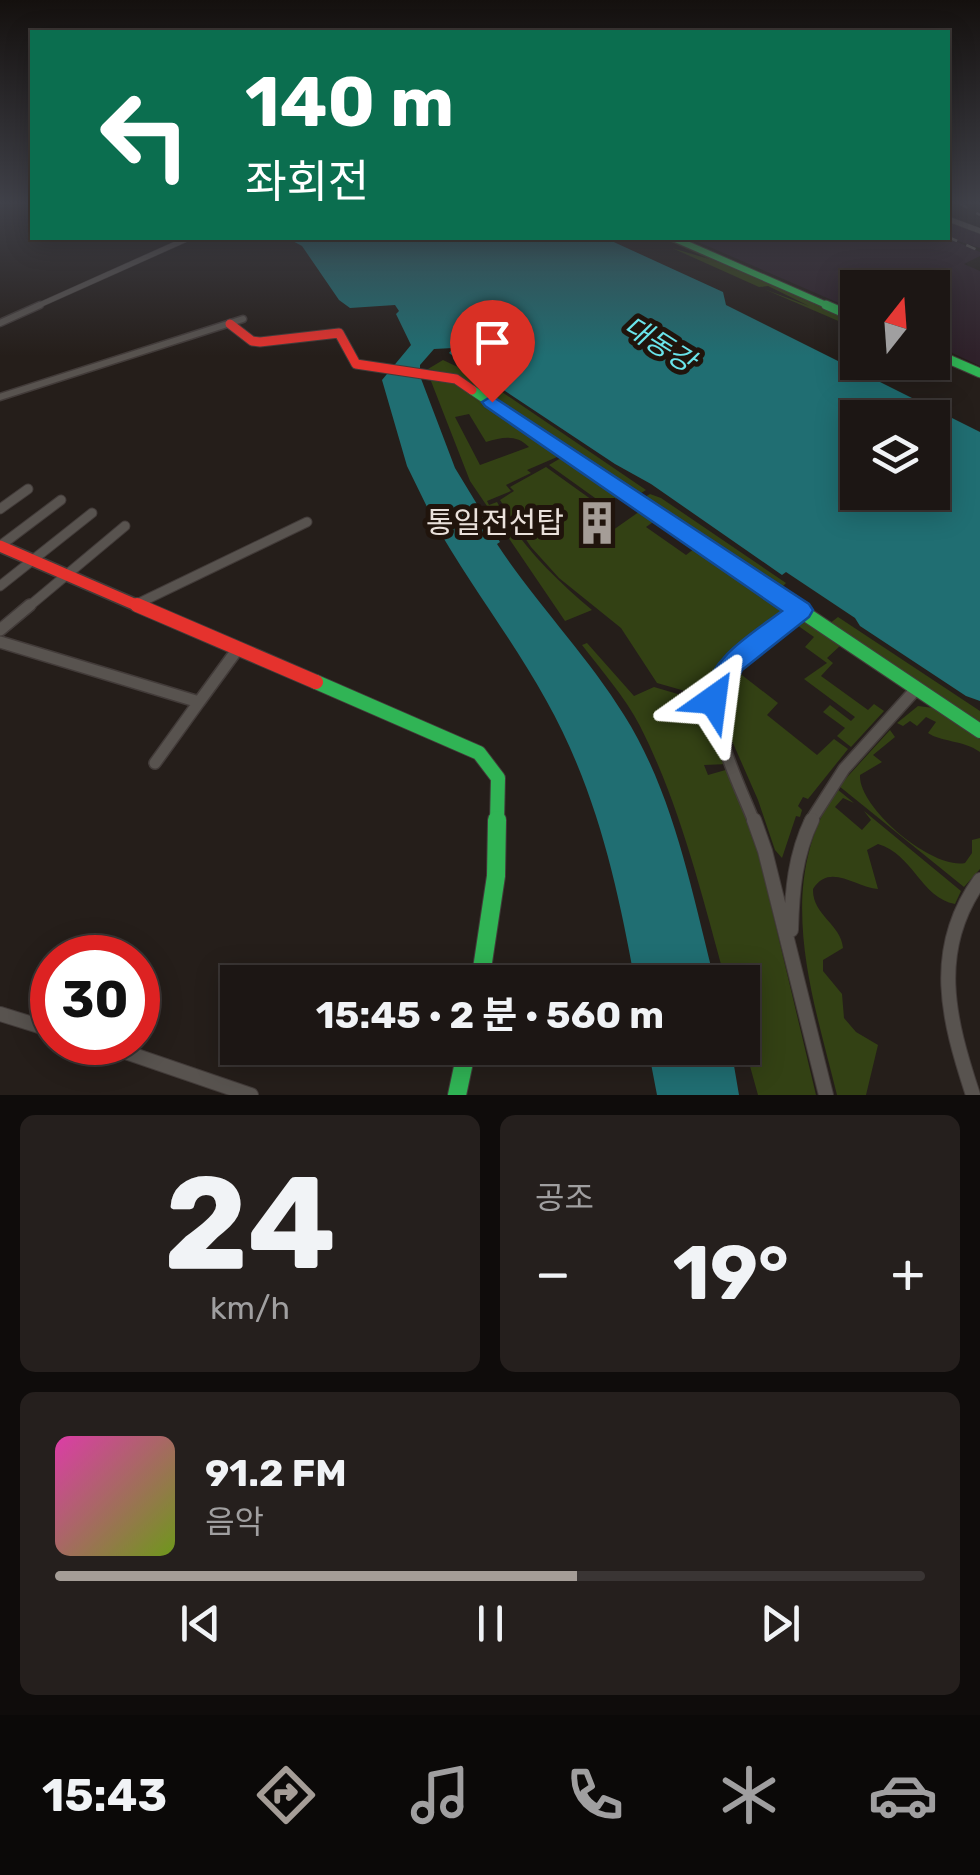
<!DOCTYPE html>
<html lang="ko">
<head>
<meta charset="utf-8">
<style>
	:root { --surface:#1c1614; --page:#251f1d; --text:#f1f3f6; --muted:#a09fa0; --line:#3a3534; --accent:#a59d97 }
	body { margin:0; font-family:Rubik,"Noto Sans KR",sans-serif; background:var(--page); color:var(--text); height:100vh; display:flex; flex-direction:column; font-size:38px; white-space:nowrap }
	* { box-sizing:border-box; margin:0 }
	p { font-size:32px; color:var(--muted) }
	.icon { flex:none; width:55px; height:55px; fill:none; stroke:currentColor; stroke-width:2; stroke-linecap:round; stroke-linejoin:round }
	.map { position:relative; height:1095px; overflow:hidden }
	.panel { display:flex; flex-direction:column; gap:20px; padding:20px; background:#0f0c0b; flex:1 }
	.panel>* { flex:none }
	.hud { position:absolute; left:30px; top:30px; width:920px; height:210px; border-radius:0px; box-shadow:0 5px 25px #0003,0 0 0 2px var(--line); background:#0b6e4f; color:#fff; overflow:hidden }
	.needle { width:65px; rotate:17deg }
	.fabs { position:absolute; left:840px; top:270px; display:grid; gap:20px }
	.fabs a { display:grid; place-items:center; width:110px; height:110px; border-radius:0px; background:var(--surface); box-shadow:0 5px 25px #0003,0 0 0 2px var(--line); font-size:50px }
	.speed { position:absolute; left:30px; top:935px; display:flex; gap:20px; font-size:50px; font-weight:700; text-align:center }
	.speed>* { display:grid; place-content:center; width:130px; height:130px; border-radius:50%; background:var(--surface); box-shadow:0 5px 25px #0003,0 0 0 2px var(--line); line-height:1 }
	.speed .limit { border:15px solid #d22; background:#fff; color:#111 }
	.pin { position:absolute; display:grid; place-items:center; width:85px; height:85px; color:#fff; margin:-102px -42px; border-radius:50% 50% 50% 0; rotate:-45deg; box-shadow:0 0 10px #0007 }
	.pin .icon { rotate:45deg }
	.me { position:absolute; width:110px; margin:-55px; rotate:31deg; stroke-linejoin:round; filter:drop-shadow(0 0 8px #0008) }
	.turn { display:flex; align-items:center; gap:35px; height:210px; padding:0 50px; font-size:45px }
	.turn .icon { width:130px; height:130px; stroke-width:2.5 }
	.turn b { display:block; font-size:70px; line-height:85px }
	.big { font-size:75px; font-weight:700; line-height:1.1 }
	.panel .card { flex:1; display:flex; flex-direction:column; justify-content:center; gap:15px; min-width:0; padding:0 35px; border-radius:15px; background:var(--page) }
	.panel .dial { align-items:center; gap:0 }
	.dial b { font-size:130px; line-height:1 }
	.song { display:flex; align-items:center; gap:30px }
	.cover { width:120px; height:120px; border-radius:15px; background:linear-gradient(135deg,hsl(320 70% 55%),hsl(80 70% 35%)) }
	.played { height:10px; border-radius:5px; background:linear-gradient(90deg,var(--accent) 60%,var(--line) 60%) }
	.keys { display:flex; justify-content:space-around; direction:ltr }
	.heat { display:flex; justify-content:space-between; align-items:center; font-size:55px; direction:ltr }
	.panel .tiles { flex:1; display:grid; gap:20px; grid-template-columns:1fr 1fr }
	.card:last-child { grid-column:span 2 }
	.trip { position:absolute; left:220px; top:965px; width:540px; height:100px; border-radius:0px; background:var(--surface); box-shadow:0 5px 25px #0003,0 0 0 2px var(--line); font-weight:700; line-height:100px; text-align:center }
	.dock { display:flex; height:160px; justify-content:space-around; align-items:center; background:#0b0908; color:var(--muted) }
	.dock .icon { width:70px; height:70px }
	.dock .active { color:var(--accent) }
	.dock b { font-size:45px; color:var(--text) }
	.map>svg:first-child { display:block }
	.industrial { fill:#2f212a }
	.green { fill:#334114; fill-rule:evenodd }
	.water { fill:#206e72; fill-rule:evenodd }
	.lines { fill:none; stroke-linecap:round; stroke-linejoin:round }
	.street-far4-casing { stroke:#423b39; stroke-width:6 }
	.street-far3-casing { stroke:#423b39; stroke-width:9 }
	.street-far2-casing { stroke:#423b39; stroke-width:11 }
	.street-far1-casing { stroke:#423b39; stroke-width:14 }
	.street-casing { stroke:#423b39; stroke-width:16 }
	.fast-far4-casing { stroke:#423b39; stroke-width:8 }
	.fast-far3-casing { stroke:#423b39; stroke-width:11 }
	.fast-far2-casing { stroke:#423b39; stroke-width:14 }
	.fast-far1-casing { stroke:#423b39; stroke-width:16 }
	.fast-casing { stroke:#423b39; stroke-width:20 }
	.jam-far2-casing { stroke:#423b39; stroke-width:11 }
	.jam-far1-casing { stroke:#423b39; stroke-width:14 }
	.jam-casing { stroke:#423b39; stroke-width:16 }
	.street-far4 { stroke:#58534f; stroke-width:5 }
	.street-far3 { stroke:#58534f; stroke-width:6 }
	.street-far2 { stroke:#58534f; stroke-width:9 }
	.street-far1 { stroke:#58534f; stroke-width:11 }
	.street { stroke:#58534f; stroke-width:14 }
	.fast-far4 { stroke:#30b455; stroke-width:6 }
	.fast-far3 { stroke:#30b455; stroke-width:9 }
	.fast-far2 { stroke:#30b455; stroke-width:11 }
	.fast-far1 { stroke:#30b455; stroke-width:14 }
	.fast { stroke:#30b455; stroke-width:18 }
	.jam-far2 { stroke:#e5322d; stroke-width:9 }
	.jam-far1 { stroke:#e5322d; stroke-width:11 }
	.jam { stroke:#e5322d; stroke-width:14 }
	.rail { stroke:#5c5754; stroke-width:2.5; stroke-dasharray:10 10; stroke-linecap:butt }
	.route { fill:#1a73e8; stroke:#114b97; stroke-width:2.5 }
	.labels { text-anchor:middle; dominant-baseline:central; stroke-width:10; stroke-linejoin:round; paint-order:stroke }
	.far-water-label { font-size:28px; font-style:italic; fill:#6ae4eb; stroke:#20140c }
	.poi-label { font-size:30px; fill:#eae1db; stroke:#20140c; text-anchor:end }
</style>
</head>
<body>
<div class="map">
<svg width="980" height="1095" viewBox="0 0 980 1095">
	<rect width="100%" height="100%" fill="#251e1a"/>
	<path class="industrial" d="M948,220l32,13v15l-29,-9 29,13v4l-16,8 16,7v95l-47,-22 -1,-56h-74l-1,23 -168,-73h259z"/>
	<path class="green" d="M662,238l12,2 183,81v8l-93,-40 45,17 -41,-20 -9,1 -87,-39 37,11z
		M443,360l40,19 163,111 -8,5 -183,-120 -27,-6z
		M429,376l20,3 115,75 -37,16 4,3 -25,12 5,6 -24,10 2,4 8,-3c23,43 58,77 95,108l-27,11 -95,-140zM469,414l17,28c17,-5 30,-8 43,5l-49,18 -25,-48z
		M566,455l54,40v2l-18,6 -53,-38z
		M546,467l53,38 -19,10 7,14 19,6 37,-26 16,9 -13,9 40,28 13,-10 88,62 -1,7h-7c-32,26 -60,41 -73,83l-49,-14 -36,-55 -62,-50 -28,-31 -31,-47 14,-9 -4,-4z
		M650,494l11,4 125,85 -7,7 -136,-92z
		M838,617l142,94v12l-151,-99z
		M797,620h6l39,24 -15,14 6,5 -12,13 47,34 6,-6 10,7 -33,36 -14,-11 8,-8 -22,-16 7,-7 21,16 4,-4 -51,-38 23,-16 -22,-16 9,-10 -17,-12 -7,1z
		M587,643l47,53 20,-9 51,15 8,37 15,25 -24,1 4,10 21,-6 27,74 60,252h-58l-15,-54 -1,-59h-16c-24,-86 -45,-175 -86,-256 -15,-29 -38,-55 -58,-81z
		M766,645l5,2 -33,25 40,31 -11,12 50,40 17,-16 14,10 -40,50 -5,-2 -5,9 4,4 -2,7 -4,-1 -14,42 -7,-8 -17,-50 -33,-75 -4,-24 14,-31z
		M918,706l16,2 46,31v13c-17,-12 -39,-10 -52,-19l8,-11 -10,-5 -9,9 -7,-5 -7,5 -6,-3z
		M890,730l5,7 -22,18 9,7 -22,13c-2,33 73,95 105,88l7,-10v-13l8,-2v31l-16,18 -125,-101z
		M837,789l17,14 -11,-5 -8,9 27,23 9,-10 -7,-9 97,80 -6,13c-34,-6 -42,-50 -77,-60l-11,6 11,39c-22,-1 -48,-27 -65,0 -1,26 28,35 30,59l-20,12v11l19,23 2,24 12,14 22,13 -12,50h-29c-25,-102 -64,-210 0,-306z"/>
	<path class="water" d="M287,238h318l118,54 3,13 254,127v269l-14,-5 -106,-70 -5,-8 -69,-46 -4,3 -131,-91 -36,-20 -155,-103 -11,-8 4,-5 -19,1 -14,16v11l35,92 45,74 -3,2c37,57 90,111 127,171 50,79 68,178 91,267h-80c-18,-99 -39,-193 -89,-282 -35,-63 -79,-119 -114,-182l5,-1 -2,-6h-6l-22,-45 -25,-86 29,-35 -15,-31 3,-3 -4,-6 -45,3 -11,-8 -37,-54zM858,418h74v74h-74z
		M648,1048h83l8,47h-82z"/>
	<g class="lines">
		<g class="street-far4-casing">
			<path id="street-far4" d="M948,219l32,12
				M35,307l154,-69"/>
		</g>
		<g class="street-far3-casing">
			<path id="street-far3" d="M0,323l40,-18
				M0,397l243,-78"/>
		</g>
		<g class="street-far2-casing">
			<path id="street-far2" d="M0,509l28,-20
				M0,546l61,-46
				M0,586l92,-73
				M139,603l168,-81
				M27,608l98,-82"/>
		</g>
		<g class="street-far1-casing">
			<path id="street-far1" d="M0,630l30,-25
				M0,642l199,60 -44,61
				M199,702l38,-52
				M754,822c-14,-38 -59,-119 -27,-153 21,-22 50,-40 73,-59
				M810,822l34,-53 73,-81"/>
		</g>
		<g class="street-casing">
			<path id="street" d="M754,820l11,31 61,244
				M791,930c1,-39 4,-75 21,-110
				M0,1014l52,16
				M96,1042l155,53
				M973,1095c-25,-76 -43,-145 7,-215"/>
		</g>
		<g class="fast-far4-casing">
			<path id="fast-far4" d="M673,238l158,69"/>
		</g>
		<g class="fast-far3-casing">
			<path id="fast-far3" d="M826,305l32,14
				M932,352l48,21
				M472,390l73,49"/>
		</g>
		<g class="fast-far2-casing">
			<path id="fast-far2" d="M542,437l254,171"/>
		</g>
		<g class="fast-far1-casing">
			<path id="fast-far1" d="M792,605l188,126
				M316,682l163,71 19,25 -1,44"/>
		</g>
		<g class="fast-casing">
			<path id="fast" d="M480,982l16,-106 1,-56
				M457,1095l10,-47"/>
		</g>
		<g class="jam-far2-casing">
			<path id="jam-far2" d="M230,324l22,17 8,1 79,-9 17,31 100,15 16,11"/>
		</g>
		<g class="jam-far1-casing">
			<path id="jam-far1" d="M0,546l143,62"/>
		</g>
		<g class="jam-casing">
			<path id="jam" d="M137,605l179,77"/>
		</g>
		<use href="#street-far4" class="street-far4"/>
		<use href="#street-far3" class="street-far3"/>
		<use href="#street-far2" class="street-far2"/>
		<use href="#street-far1" class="street-far1"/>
		<use href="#street" class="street"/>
		<use href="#fast-far4" class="fast-far4"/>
		<use href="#fast-far3" class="fast-far3"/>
		<use href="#fast-far2" class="fast-far2"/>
		<use href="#fast-far1" class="fast-far1"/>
		<use href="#fast" class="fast"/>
		<use href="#jam-far2" class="jam-far2"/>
		<use href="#jam-far1" class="jam-far1"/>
		<use href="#jam" class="jam"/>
		<path class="rail" d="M959,203l21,12
			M948,237l32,14"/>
	</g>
	<linearGradient id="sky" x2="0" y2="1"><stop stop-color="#14100e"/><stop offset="0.57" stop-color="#404149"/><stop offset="1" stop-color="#404149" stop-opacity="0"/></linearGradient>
	<rect width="980" height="356" fill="url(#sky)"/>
	<path class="route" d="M492,396l317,208 4,6 -4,7 -67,53 -19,39 -10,3 -10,-3 -4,-9c17,-46 45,-61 83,-89l-297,-205 -3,-4z"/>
	<defs>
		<g id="building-bare" transform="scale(3.45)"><path d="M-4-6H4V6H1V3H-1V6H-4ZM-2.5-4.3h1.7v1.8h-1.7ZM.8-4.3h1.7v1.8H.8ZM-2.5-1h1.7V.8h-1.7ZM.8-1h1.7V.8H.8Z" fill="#a59d97" stroke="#20140c" stroke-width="2.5" paint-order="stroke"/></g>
	</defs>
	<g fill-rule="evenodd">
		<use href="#building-bare" x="597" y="523"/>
	</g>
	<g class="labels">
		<g class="far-water-label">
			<text transform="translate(659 344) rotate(32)">대동강</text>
		</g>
		<g class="poi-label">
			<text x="564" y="523">통일전선탑</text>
		</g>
	</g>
</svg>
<div class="fabs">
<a><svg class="needle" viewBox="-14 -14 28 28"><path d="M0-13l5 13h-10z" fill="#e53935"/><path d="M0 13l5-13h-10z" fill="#a09fa0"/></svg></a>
<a><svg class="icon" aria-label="layers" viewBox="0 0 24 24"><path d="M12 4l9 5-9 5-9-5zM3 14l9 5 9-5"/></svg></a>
</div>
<div class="speed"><div class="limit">30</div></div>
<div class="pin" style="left:492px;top:402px;background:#d93025"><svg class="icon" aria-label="arrive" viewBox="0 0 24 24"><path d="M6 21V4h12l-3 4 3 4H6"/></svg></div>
<svg class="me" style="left:713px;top:700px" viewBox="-20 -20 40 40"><path d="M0-17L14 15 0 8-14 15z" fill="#1a73e8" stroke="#fff" stroke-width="4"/></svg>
<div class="trip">15:45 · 2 분 · 560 m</div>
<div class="hud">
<div class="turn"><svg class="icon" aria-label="left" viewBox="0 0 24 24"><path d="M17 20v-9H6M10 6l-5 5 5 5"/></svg><div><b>140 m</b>좌회전</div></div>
</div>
</div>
<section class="panel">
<div class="tiles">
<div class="card dial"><b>24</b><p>km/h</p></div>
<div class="card"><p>공조</p>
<div class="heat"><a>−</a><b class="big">19°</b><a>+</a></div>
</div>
<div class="card">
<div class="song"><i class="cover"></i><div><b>91.2 FM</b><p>음악</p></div></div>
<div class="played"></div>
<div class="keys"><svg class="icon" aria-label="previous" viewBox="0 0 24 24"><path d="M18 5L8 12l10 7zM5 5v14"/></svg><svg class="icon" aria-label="pause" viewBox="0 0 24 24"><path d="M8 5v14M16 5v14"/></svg><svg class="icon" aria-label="next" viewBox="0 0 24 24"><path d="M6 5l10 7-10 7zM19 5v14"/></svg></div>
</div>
</div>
</section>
<nav class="dock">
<b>15:43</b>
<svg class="icon active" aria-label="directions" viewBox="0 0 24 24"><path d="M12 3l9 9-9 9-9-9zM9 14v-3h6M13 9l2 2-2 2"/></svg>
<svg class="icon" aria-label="music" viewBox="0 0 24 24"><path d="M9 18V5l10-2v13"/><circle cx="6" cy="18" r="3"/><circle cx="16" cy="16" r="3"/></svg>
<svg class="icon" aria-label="phone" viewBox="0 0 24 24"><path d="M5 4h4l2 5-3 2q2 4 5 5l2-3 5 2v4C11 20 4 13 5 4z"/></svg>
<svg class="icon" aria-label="climate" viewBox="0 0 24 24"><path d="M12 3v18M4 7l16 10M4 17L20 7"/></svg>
<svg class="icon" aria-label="car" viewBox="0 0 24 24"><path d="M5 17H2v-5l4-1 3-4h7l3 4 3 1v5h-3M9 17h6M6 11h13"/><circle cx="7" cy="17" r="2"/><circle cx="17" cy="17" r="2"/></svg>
</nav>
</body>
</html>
